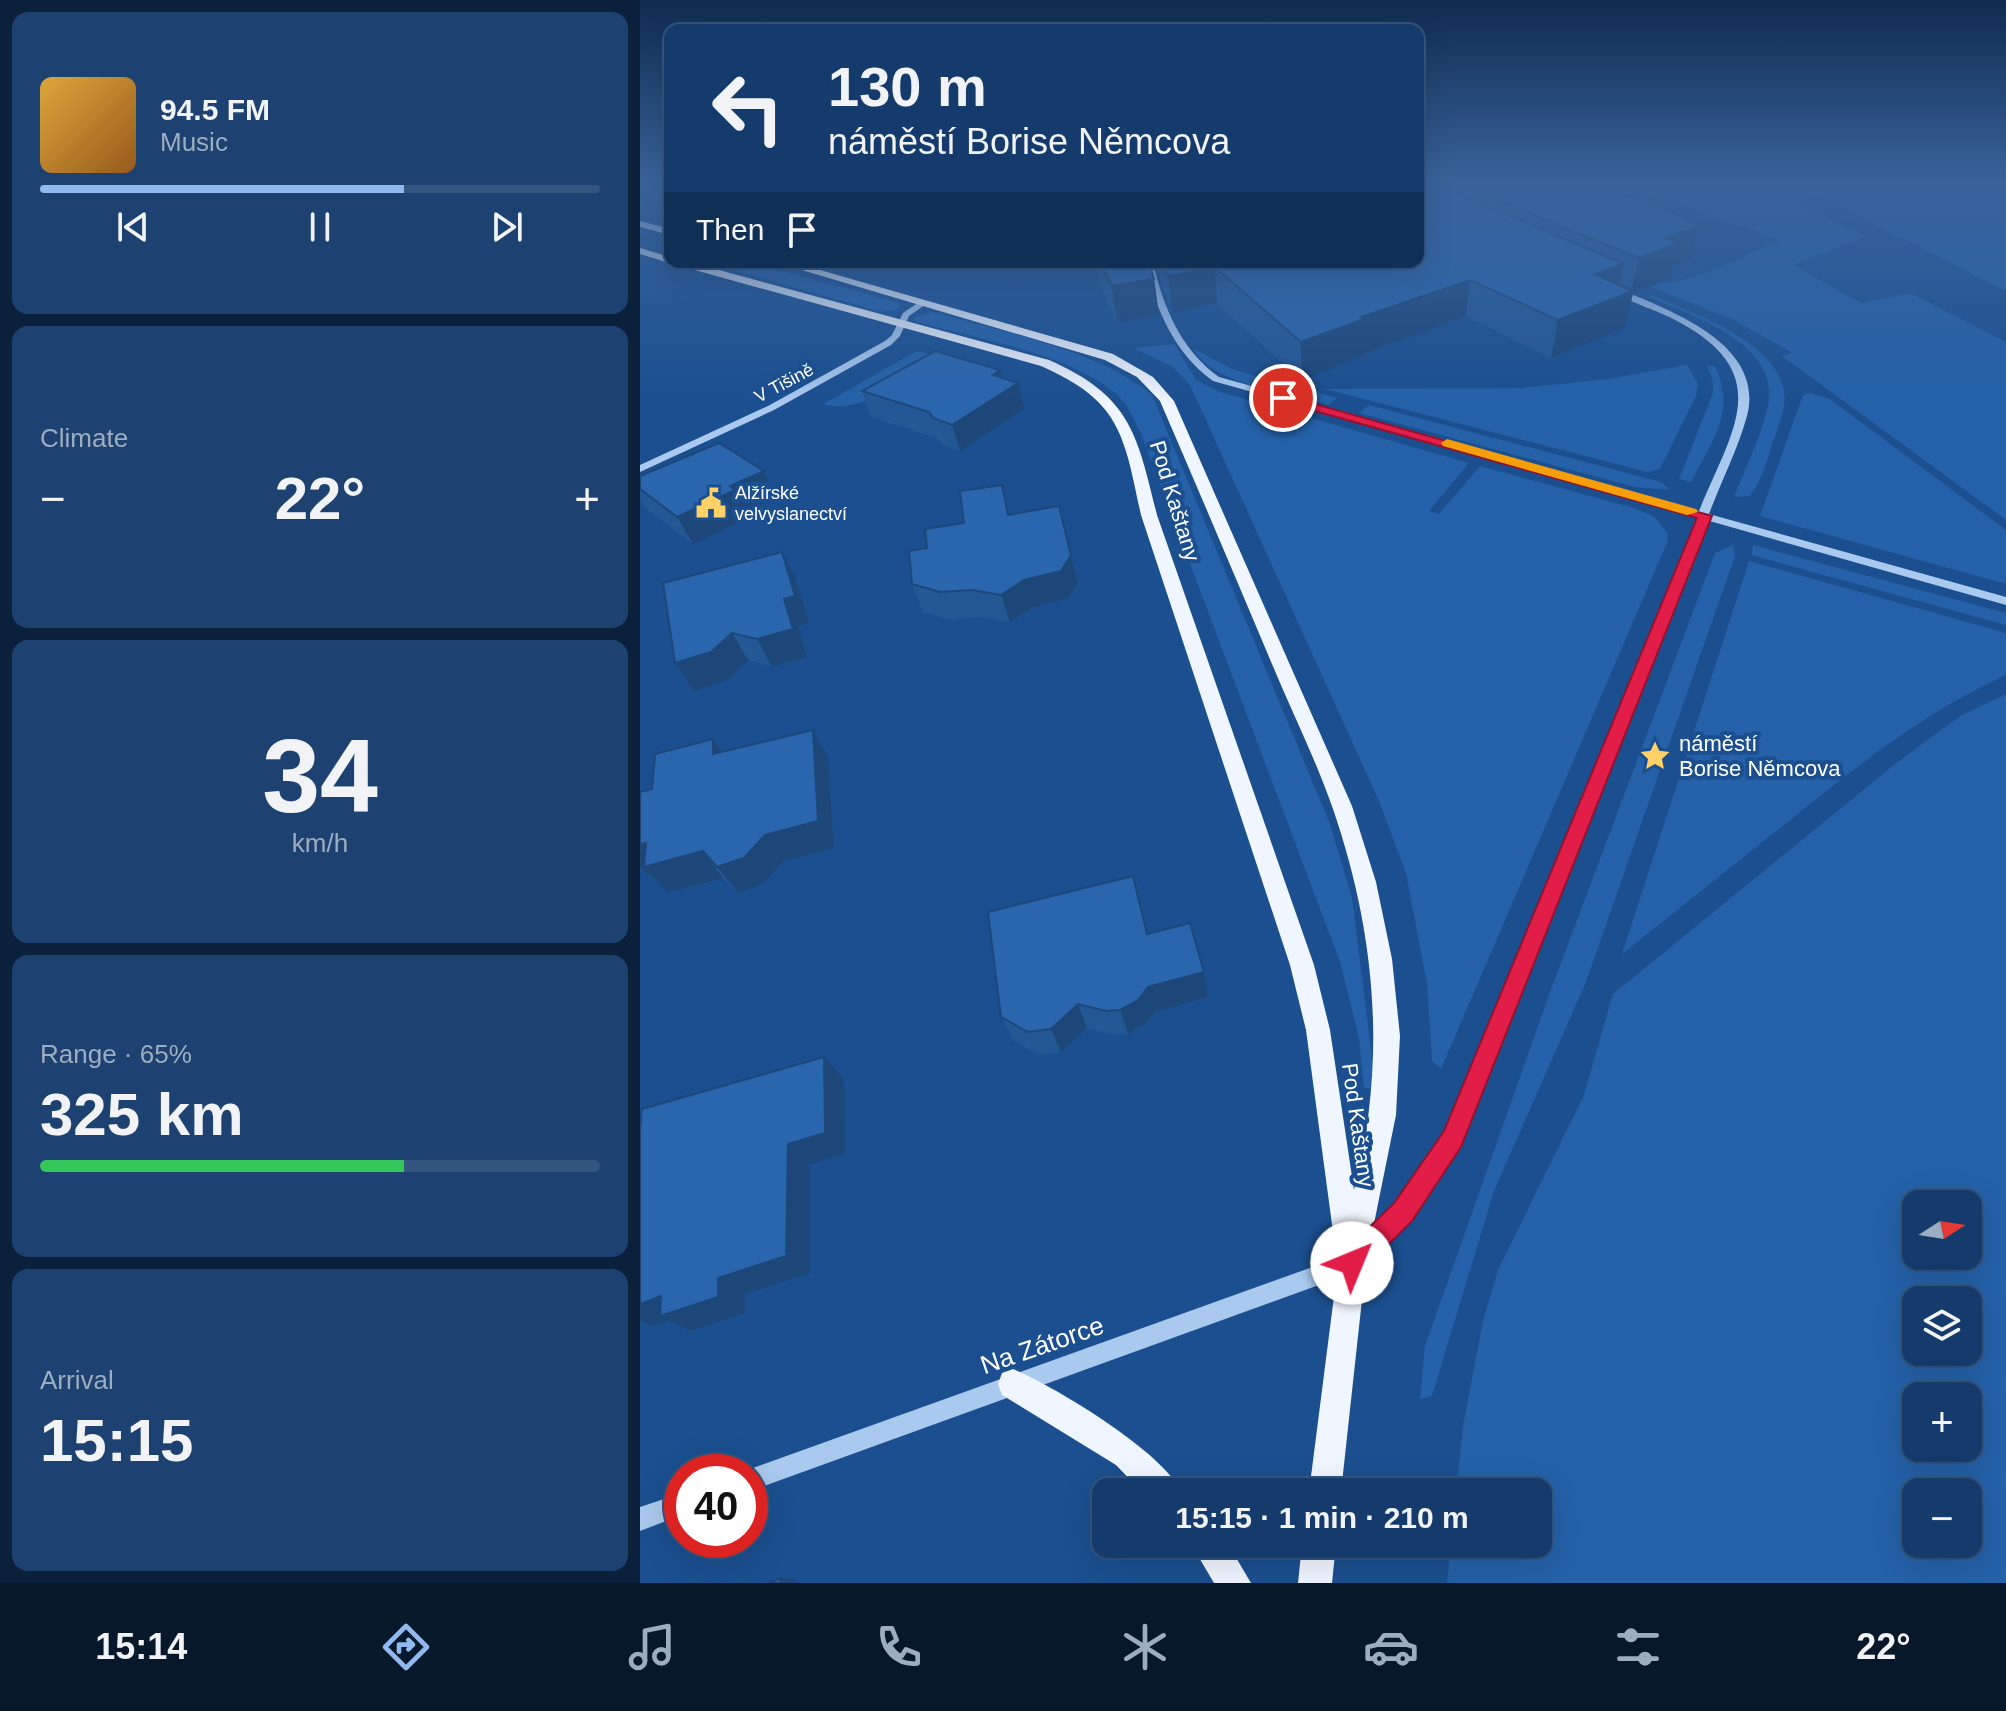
<!DOCTYPE html>
<html lang="en">
<head>
<meta charset="utf-8">
<style>
	:root { --surface:#143b6b; --page:#1d4271; --text:#f1f3f6; --muted:#9dadc1; --line:#33557e; --accent:#90b9f0 }
	body { margin:0; font-family:Arial,sans-serif; background:var(--page); color:var(--text); height:100vh; display:flex; flex-direction:column; font-size:30px; white-space:nowrap }
	* { box-sizing:border-box; margin:0 }
	p { font-size:26px; color:var(--muted) }
	.icon { flex:none; width:44px; height:44px; fill:none; stroke:currentColor; stroke-width:2; stroke-linecap:round; stroke-linejoin:round }
	.map { position:relative; flex:1; overflow:hidden }
	.panel { display:flex; flex-direction:column; gap:12px; padding:12px; background:#0b203b; width:640px }
	.panel>* { flex:none }
	.top-card { position:absolute; left:24px; top:24px; width:760px; height:244px; border-radius:16px; box-shadow:0 8px 32px #0002,0 0 0 2px var(--line); background:#143b6b; color:var(--text); overflow:hidden }
	.needle { width:52px; rotate:78deg }
	.tools { position:absolute; left:1262px; top:1190px; display:grid; gap:16px }
	.tools a { display:grid; place-items:center; width:80px; height:80px; border-radius:16px; background:var(--surface); box-shadow:0 8px 32px #0002,0 0 0 2px var(--line); font-size:40px }
	.speed { position:absolute; left:24px; top:1454px; display:flex; gap:16px; font-size:40px; font-weight:700; text-align:center }
	.speed>* { display:grid; place-content:center; width:104px; height:104px; border-radius:50%; background:var(--surface); box-shadow:0 8px 32px #0002,0 0 0 2px var(--line); line-height:1 }
	.speed .limit { border:12px solid #d22; background:#fff; color:#111 }
	.pin { position:absolute; display:grid; place-items:center; width:68px; height:68px; color:#fff; margin:-34px; border:4px solid #fff; border-radius:50%; box-shadow:0 2px 8px #0007 }
	.me { position:absolute; width:88px; margin:-44px; rotate:45deg; stroke-linejoin:round; filter:drop-shadow(0 0 6px #0008) }
	.turn { display:flex; align-items:center; gap:28px; height:168px; padding:0 32px; font-size:36px }
	.turn .icon { width:104px; height:104px; stroke-width:2.5 }
	.turn b { display:block; font-size:56px; line-height:68px }
	.then { display:flex; align-items:center; height:76px; padding:0 32px; background:#0003; gap:16px; font-size:30px }
	.big { font-size:60px; font-weight:600; line-height:1.1 }
	.panel .widget { flex:1; display:flex; flex-direction:column; justify-content:center; gap:12px; min-width:0; padding:0 28px; border-radius:16px; background:var(--page) }
	.panel .dial { align-items:center; gap:0 }
	.dial b { font-size:104px; line-height:1 }
	.song { display:flex; align-items:center; gap:24px }
	.cover { width:96px; height:96px; border-radius:12px; background:linear-gradient(135deg,hsl(40 70% 55%),hsl(30 70% 35%)) }
	.played { height:8px; border-radius:4px; background:linear-gradient(90deg,var(--accent) 65%,var(--line) 65%) }
	.keys { display:flex; justify-content:space-around; direction:ltr }
	.heat { display:flex; justify-content:space-between; align-items:center; font-size:44px; direction:ltr }
	.charge { height:12px; border-radius:6px; background:linear-gradient(90deg,#34c759 65%,var(--line) 0) }
	.trip { position:absolute; left:452px; top:1478px; width:460px; height:80px; border-radius:16px; background:var(--surface); box-shadow:0 8px 32px #0002,0 0 0 2px var(--line); font-weight:600; line-height:80px; text-align:center }
	.tabs { display:flex; height:128px; justify-content:space-around; align-items:center; background:#08182b; color:var(--muted) }
	.tabs .icon { width:56px; height:56px }
	.tabs .active { color:var(--accent) }
	.tabs b { font-size:36px; color:var(--text) }
	main { display:flex; flex:1; min-height:0 }
	.map>svg:first-child { display:block }
	.green { fill:#2461a8; fill-rule:evenodd }
	.lines { fill:none; stroke-linecap:round; stroke-linejoin:round }
	.minor { fill:#a9c9ee; fill-rule:evenodd }
	.major { fill:#f0f6ff; fill-rule:evenodd }
	.wall { fill:#245895 }
	.shaded-wall { fill:#1d4779 }
	.building { fill:#2a66ad; stroke:#1d4779; stroke-width:2 }
	.route { fill:#e11d48; stroke:#92132f; stroke-width:2 }
	.slow { fill:#f59e0b }
	.labels { text-anchor:middle; dominant-baseline:central; stroke-width:8; stroke-linejoin:round; paint-order:stroke }
	.far-street-label { font-size:18px; fill:#fff; stroke:#1b4f8f }
	.far-poi-label { font-size:18px; fill:#fff; stroke:#1b4f8f; text-anchor:start }
	.street-label { font-size:22px; fill:#fff; stroke:#1b4f8f }
	.poi-label { font-size:22px; fill:#fff; stroke:#1b4f8f; text-anchor:start }
	.near-street-label { font-size:26px; fill:#fff; stroke:#1b4f8f }
</style>
</head>
<body>
<main>
<section class="panel">
<div class="widget">
<div class="song"><i class="cover"></i><div><b>94.5 FM</b><p>Music</p></div></div>
<div class="played"></div>
<div class="keys"><svg class="icon" aria-label="previous" viewBox="0 0 24 24"><path d="M18 5L8 12l10 7zM5 5v14"/></svg><svg class="icon" aria-label="pause" viewBox="0 0 24 24"><path d="M8 5v14M16 5v14"/></svg><svg class="icon" aria-label="next" viewBox="0 0 24 24"><path d="M6 5l10 7-10 7zM19 5v14"/></svg></div>
</div>
<div class="widget"><p>Climate</p>
<div class="heat"><a>−</a><b class="big">22°</b><a>+</a></div>
</div>
<div class="widget dial"><b>34</b><p>km/h</p></div>
<div class="widget"><p>Range · 65%</p><b class="big">325 km</b><div class="charge"></div></div>
<div class="widget"><p>Arrival</p><b class="big">15:15</b></div>
</section>
<div class="map">
<svg width="1366" height="1583" viewBox="0 0 1366 1583">
	<rect width="100%" height="100%" fill="#1b4f8f"/>
	<path class="green" d="M1077,182h46l4,6 99,49 -73,28 68,38 49,-10 96,49v178l-224,-164 11,-3 -61,-34 -97,-38c44,12 104,-23 145,-41l-132,-46z
		M1151,182h215v109z
		M65,262h45l149,41 1,5 -18,4z
		M1012,295c40,18 124,46 132,96 3,18 -5,32 -10,48 -7,21 -11,40 -24,57l-16,1c10,-26 33,-73 35,-99 5,-57 -79,-83 -120,-101z
		M293,312c68,20 165,37 219,83l178,429 22,74 24,190h-12l-5,-50 -19,-76 -200,-531c-6,-10 -11,-24 -19,-32 -42,-44 -146,-61 -205,-77l-2,-4z
		M534,344l22,36 24,12 249,71 -40,48 10,3 41,-48 154,42 19,8 15,17 -1,10 -226,526 -9,-8 -5,-77 -21,-111 -27,-72 -189,-416 -18,-19 -39,-18z
		M554,349l40,21 103,28 -8,7c-37,-10 -117,-20 -135,-56z
		M277,351l24,7c-34,20 -76,57 -118,46z
		M1047,365l11,19 -2,12 -36,73 -13,3 -322,-83 197,-1 86,-9z
		M1067,366h8c22,45 -3,75 -24,116l-12,-3 34,-86v-12z
		M1170,393l20,6 176,131v54l-246,-68 43,-121z
		M729,405l292,77 9,8 -35,-3 -276,-74z
		M1093,545l2,11 -149,426 -92,209 -62,205 -12,3 5,-53 125,-354 165,-439z
		M1113,545l253,68v12l-255,-70z
		M1109,561l257,72v42c-80,36 -149,91 -217,146 -56,44 -111,89 -167,133z
		M1366,694v889h-559l4,-39h87v-52h-82l7,-66 20,-105 15,-51 86,-175 29,-101 282,-230 65,-48zM1276,1204h52v52h-52zM1276,1300h52v52h-52zM1276,1396h52v52h-52zM1276,1492h52v52h-52z"/>
	<g class="lines">
		<path class="minor" d="M505,262h8c10,45 28,88 66,115l480,134c32,-79 78,-136 -20,-189 -21,-12 -47,-18 -67,-31l7,-2c50,21 147,55 128,127 -9,33 -26,66 -38,98l297,83v8l-300,-85 -217,556 -30,69 -49,74 -51,51 -7,3 -602,218v-19h-8l8,-3 596,-214 50,-50 51,-72 250,-616 -484,-136c-39,-28 -58,-73 -68,-119z
			M282,300l7,2 -20,14 -9,20 -9,9 -117,65 -134,62v-7l128,-59 117,-65 7,-6 11,-22z
			M42,1493v22l-42,16v-24z"/>
		<path class="major" d="M0,221l30,8v6l-30,-8z
			M0,248l30,9v5h20l359,98c82,36 88,74 108,155l157,450 16,65 24,160c33,-129 22,-256 -21,-381 -17,-49 -41,-97 -61,-145 -37,-88 -74,-175 -112,-263l-23,-24 -32,-17 -330,-98h17l321,92 40,23 21,24 178,405 24,76 16,77 8,77 -4,79 -30,148 -25,229h-32l30,-235 -4,-10 -29,-217 -16,-65 -149,-450c-17,-80 -20,-114 -100,-149l-375,-104 -26,-8z
			M373,1369c41,17 152,84 168,123h-39l-26,-27 -114,-70 -4,-11 4,-11z
			M551,1544h37l23,39h-37z
			M662,1544h34l-4,39h-34z"/>
	</g>
	<path class="wall" d="M778,182h174l98,40v38l-17,7 -3,12 -37,14 -8,35 -74,30 -85,-42 -103,38v2l-61,24 -85,-76 -45,9 -18,-51h264z
		M455,262h54l5,17 5,36 -42,8 -19,-43z
		M362,378l22,31 -64,42 -18,-6 -5,-7 -66,-21 -9,-26z
		M124,471l12,27 -30,14 3,5 -56,27 -48,-36 -5,-8v-24z
		M370,515l61,40 7,28 -10,15 -36,10 -22,14 -29,-5 -31,3 -27,-8 -11,-28z
		M156,579l13,44 -11,3 9,31 -35,10 -24,-7 -20,20 -34,11 -19,-28z
		M82,752l106,5 6,91 -50,13 -21,23 -25,9 -15,-15 -56,15 -17,-19h-3l-7,-8v-74l12,-3z
		M507,934l57,38 4,25 -53,15 -10,12 -17,10 -13,1 -28,-7 -26,24 -22,3 -26,-15 -12,-23z"/>
	<path class="shaded-wall" d="M1051,220l-3,10 11,-4 -9,34 -17,7 -3,12 -37,14 -8,35 -74,30 7,-38 36,-46 30,-10 -8,34 15,-6 8,-34 48,-37z
		M575,267l2,37 -45,9 -4,-37z
		M514,279l5,36 -42,8 -5,-37z
		M830,280l-4,36 -103,38v2l-61,24 -1,-38 60,-25z
		M360,370l5,21 13,-8 6,26 -64,42 -8,-26 41,-50z
		M124,471l12,27 -30,14 3,5 -56,27 -16,-27 53,-31z
		M142,552l14,27 13,44 -11,3 9,31 -35,10 -15,-28 27,-40z
		M431,555l7,28 -10,15 -36,10 -22,14 -9,-27 23,-15z
		M92,633l16,27 -20,20 -34,11 -19,-28z
		M173,730l15,27 6,91 -50,13 -21,23 -25,9 -21,-26z
		M73,739l19,28 -19,-13z
		M6,843l57,8 20,27 -56,15 -17,-19h-3l-7,-8v-22z
		M564,972l4,25 -53,15 -10,12 -17,10 -8,-24 28,-23z
		M438,1004l9,24 -26,24 -10,-23z
		M184,1057l20,22 1,74 -35,11v109l-65,21v19l-55,18 -22,-11 -16,6 -12,-6v-16l78,-26 70,-134z
		M141,1578l15,1 -1,4h-15z"/>
	<path class="building" d="M778,182h11l195,82 -30,10 39,17 -75,29 -88,-40 -109,37 3,2 -63,23 -86,-75 -47,9 -5,-14h255z
		M813,182h139l99,38 -4,1 12,5 -34,12 14,5 -40,15z
		M460,262h49l5,17 -42,7z
		M295,351l65,19 -7,5 25,8 -66,42 -19,-7 -4,-6 -67,-21z
		M79,443l45,28 -34,15 5,4 -58,27 -37,-28v-13z
		M362,485l6,30 51,-9 12,49 -10,16 -37,9 -23,15 -29,-5 -32,2 -28,-8 -3,-33 18,-3 -2,-19 39,-6 -4,-32z
		M142,552l13,44 -11,3 9,30 -36,10 -25,-6 -21,19 -36,11 -12,-80z
		M173,730l5,91 -53,14 -21,23 -27,9 -14,-16 -59,16 2,-24 -6,1v-52l12,-3 3,-35 58,-15v15z
		M493,876l14,58 43,-11 14,49 -56,15 -10,13 -18,10 -14,1 -28,-7 -27,25 -23,3 -27,-15 -13,-105z
		M184,1057l1,76 -37,11 -2,112 -68,22v19l-58,19 1,-20 -21,8v-174l2,-21z
		M141,1578l-1,5h-11z"/>
	<linearGradient id="sky" x2="0" y2="1"><stop stop-color="#0f2b4f"/><stop offset="0.45" stop-color="#39639b"/><stop offset="1" stop-color="#39639b" stop-opacity="0"/></linearGradient>
	<rect width="1366" height="404" fill="url(#sky)"/>
	<path class="route" d="M643,395l429,121 -251,631 -49,74 -51,51 -9,4 -10,-4 -3,-9 3,-9 52,-51 50,-72 253,-613 -418,-117v-5z"/>
	<path class="slow" d="M807,439l249,70 2,3 -11,3 -244,-69 -2,-3z"/>
	<defs>
		<g id="civic-bare" transform="scale(2.4)"><path d="M-.6-6.5H3V-4.5H.6V-3L4-1V1h2V6H-6V1h2V-1L-.6-3ZM-1.2 2.5V6h2.4V2.5Z" fill="#ffd166" stroke="#1b4f8f" stroke-width="2.5" paint-order="stroke"/></g>
		<g id="sight-bare" transform="scale(2.4)"><path d="M0-6L1.8-2.2L6-1.7L2.9 1.2L3.7 5.4L0 3.3L-3.7 5.4L-2.9 1.2L-6-1.7L-1.8-2.2Z" fill="#ffd166" stroke="#1b4f8f" stroke-width="2.5" paint-order="stroke"/></g>
	</defs>
	<g fill-rule="evenodd">
		<use href="#civic-bare" x="71" y="503"/>
		<use href="#sight-bare" x="1015" y="756"/>
	</g>
	<g class="labels">
		<g class="far-street-label">
			<text transform="translate(144 383) rotate(-28)">V Tišině</text>
		</g>
		<g class="far-poi-label">
			<text x="95" y="493">Alžírské<tspan x="95" dy="21">velvyslanectví</tspan></text>
		</g>
		<g class="street-label">
			<text transform="translate(535 501) rotate(73)">Pod Kaštany</text>
			<text transform="translate(718 1125) rotate(82)">Pod Kaštany</text>
		</g>
		<g class="poi-label">
			<text x="1039" y="743">náměstí<tspan x="1039" dy="25">Borise Němcova</tspan></text>
		</g>
		<g class="near-street-label">
			<text transform="translate(402 1345) rotate(-19)">Na Zátorce</text>
		</g>
	</g>
</svg>
<div class="tools">
<a><svg class="needle" viewBox="-14 -14 28 28"><path d="M0-13l5 13h-10z" fill="#e53935"/><path d="M0 13l5-13h-10z" fill="#9dadc1"/></svg></a>
<a><svg class="icon" aria-label="layers" viewBox="0 0 24 24"><path d="M12 4l9 5-9 5-9-5zM3 14l9 5 9-5"/></svg></a>
<a>+</a>
<a>−</a>
</div>
<div class="speed"><div class="limit">40</div></div>
<div class="pin" style="left:643px;top:398px;background:#d93025"><svg class="icon" aria-label="arrive" viewBox="0 0 24 24"><path d="M6 21V4h12l-3 4 3 4H6"/></svg></div>
<svg class="me" style="left:712px;top:1263px" viewBox="-20 -20 40 40"><circle r="19" fill="#fff"/><path d="M0-13L10 11 0 6-10 11z" fill="#e11d48"/></svg>
<div class="trip">15:15 · 1 min · 210 m</div>
<div class="top-card">
<div class="turn"><svg class="icon" aria-label="left" viewBox="0 0 24 24"><path d="M17 20v-9H6M10 6l-5 5 5 5"/></svg><div><b>130 m</b>náměstí Borise Němcova</div></div>
<div class="then">Then<svg class="icon" aria-label="arrive" viewBox="0 0 24 24"><path d="M6 21V4h12l-3 4 3 4H6"/></svg></div>
</div>
</div>
</main>
<nav class="tabs">
<b>15:14</b>
<svg class="icon active" aria-label="directions" viewBox="0 0 24 24"><path d="M12 3l9 9-9 9-9-9zM9 14v-3h6M13 9l2 2-2 2"/></svg>
<svg class="icon" aria-label="music" viewBox="0 0 24 24"><path d="M9 18V5l10-2v13"/><circle cx="6" cy="18" r="3"/><circle cx="16" cy="16" r="3"/></svg>
<svg class="icon" aria-label="phone" viewBox="0 0 24 24"><path d="M5 4h4l2 5-3 2q2 4 5 5l2-3 5 2v4C11 20 4 13 5 4z"/></svg>
<svg class="icon" aria-label="climate" viewBox="0 0 24 24"><path d="M12 3v18M4 7l16 10M4 17L20 7"/></svg>
<svg class="icon" aria-label="car" viewBox="0 0 24 24"><path d="M5 17H2v-5l4-1 3-4h7l3 4 3 1v5h-3M9 17h6M6 11h13"/><circle cx="7" cy="17" r="2"/><circle cx="17" cy="17" r="2"/></svg>
<svg class="icon" aria-label="filters" viewBox="0 0 24 24"><path d="M4 7h16M4 17h16"/><circle cx="9" cy="7" r="2"/><circle cx="15" cy="17" r="2"/></svg>
<b>22°</b>
</nav>
</body>
</html>
